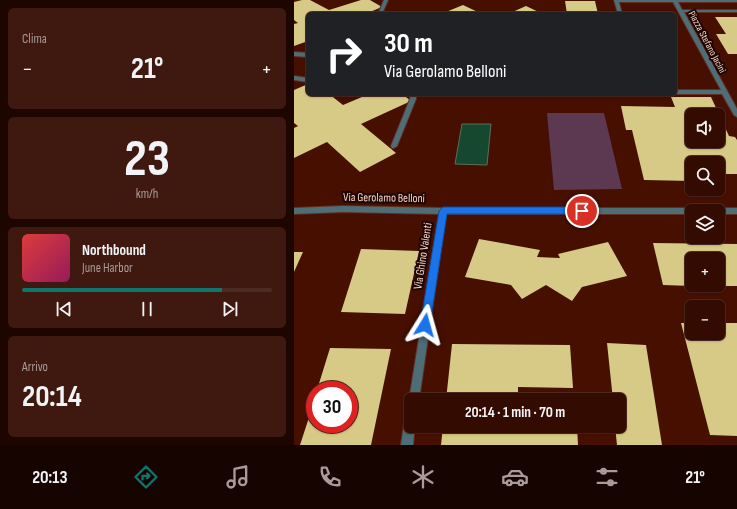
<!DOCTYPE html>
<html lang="it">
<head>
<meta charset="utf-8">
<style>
	:root { --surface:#340b00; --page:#3f190f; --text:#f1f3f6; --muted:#a99b99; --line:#4e2b22; --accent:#0f766e }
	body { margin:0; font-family:"Sofia Sans Condensed",sans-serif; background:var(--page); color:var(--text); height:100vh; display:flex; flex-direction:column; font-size:15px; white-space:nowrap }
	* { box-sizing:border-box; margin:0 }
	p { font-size:13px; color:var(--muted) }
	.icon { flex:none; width:22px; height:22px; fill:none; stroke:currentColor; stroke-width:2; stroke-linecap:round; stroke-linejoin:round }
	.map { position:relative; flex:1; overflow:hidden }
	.panel { display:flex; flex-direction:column; gap:8px; padding:8px; background:#1d0600; width:294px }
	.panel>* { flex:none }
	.guide { position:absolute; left:12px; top:12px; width:371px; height:84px; border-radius:6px; box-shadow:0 1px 3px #0004,0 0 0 1px var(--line); background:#202124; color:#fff; overflow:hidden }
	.buttons { position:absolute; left:391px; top:108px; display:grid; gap:8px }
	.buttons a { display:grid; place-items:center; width:40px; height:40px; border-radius:6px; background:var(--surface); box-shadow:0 1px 3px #0004,0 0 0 1px var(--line); font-size:20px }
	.speed { position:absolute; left:12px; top:381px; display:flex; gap:8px; font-size:20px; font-weight:700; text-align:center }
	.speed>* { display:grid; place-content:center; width:52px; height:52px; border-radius:50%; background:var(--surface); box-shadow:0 1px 3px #0004,0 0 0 1px var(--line); line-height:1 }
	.speed .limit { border:6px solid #d22; background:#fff; color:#111 }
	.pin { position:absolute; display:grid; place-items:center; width:34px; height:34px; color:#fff; margin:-17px; border:2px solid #fff; border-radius:50%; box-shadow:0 1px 4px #0007 }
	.me { position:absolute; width:44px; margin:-22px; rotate:8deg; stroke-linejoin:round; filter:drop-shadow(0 0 3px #0008) }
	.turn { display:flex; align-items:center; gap:14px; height:84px; padding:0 12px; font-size:18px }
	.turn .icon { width:52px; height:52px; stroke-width:2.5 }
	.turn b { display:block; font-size:28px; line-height:34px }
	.big { font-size:30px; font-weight:700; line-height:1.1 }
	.panel .card { flex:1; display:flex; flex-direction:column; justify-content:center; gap:6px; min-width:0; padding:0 14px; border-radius:6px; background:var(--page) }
	.panel .dial { align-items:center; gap:0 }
	.dial b { font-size:52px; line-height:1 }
	.song { display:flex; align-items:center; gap:12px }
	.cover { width:48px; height:48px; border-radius:6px; background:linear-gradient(135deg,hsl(0 70% 55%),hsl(330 70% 35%)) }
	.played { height:4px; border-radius:2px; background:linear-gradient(90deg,var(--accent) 80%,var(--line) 80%) }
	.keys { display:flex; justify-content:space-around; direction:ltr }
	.heat { display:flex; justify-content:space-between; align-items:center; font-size:22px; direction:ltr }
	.trip { position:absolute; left:110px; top:393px; width:222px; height:40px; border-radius:6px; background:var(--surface); box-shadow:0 1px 3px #0004,0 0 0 1px var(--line); font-weight:700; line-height:40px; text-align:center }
	.dock { display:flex; height:64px; justify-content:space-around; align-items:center; background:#150400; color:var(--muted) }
	.dock .icon { width:28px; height:28px }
	.dock .on { color:var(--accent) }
	.dock b { font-size:18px; color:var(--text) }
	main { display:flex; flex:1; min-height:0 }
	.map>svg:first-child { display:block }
	.green { fill:#5c3951 }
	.water { fill:#15482f; stroke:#58715c }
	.building { fill:#d7c986; fill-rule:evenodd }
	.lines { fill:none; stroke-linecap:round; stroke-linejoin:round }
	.service-casing { stroke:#622e20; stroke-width:2 }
	.minor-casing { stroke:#622e20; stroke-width:2 }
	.service { fill:#4e6e77; fill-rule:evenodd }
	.minor { fill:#4e6e77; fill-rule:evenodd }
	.route { fill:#1a73e8; stroke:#114b97 }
	.labels { text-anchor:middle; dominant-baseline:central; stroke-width:4; stroke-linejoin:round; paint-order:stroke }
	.far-street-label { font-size:10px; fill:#f6d1c6; stroke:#1d0602 }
	.street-label { font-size:12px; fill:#f6d1c6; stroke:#1d0602 }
</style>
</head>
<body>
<main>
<section class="panel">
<div class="card"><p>Clima</p>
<div class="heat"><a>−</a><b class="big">21°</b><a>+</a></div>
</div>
<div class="card dial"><b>23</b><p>km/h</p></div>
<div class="card">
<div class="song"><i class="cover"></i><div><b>Northbound</b><p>June Harbor</p></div></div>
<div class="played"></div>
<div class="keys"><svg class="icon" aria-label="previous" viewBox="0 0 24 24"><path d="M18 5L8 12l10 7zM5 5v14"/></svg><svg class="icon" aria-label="pause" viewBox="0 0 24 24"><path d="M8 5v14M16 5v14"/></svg><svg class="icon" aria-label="next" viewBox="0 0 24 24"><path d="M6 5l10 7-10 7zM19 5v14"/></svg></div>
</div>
<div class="card"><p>Arrivo</p><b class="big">20:14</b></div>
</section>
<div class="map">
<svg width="443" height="445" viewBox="0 0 443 445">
	<rect width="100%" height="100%" fill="#460f00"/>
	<path class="green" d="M253,113h57l18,76 -68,1z"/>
	<path class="water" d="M168,124h29l-4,41 -32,-1z"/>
	<path class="building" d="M8,0h8l19,10 32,-10h9l12,7 -17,7h-57v27l-14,5v-22l4,-1 -4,-3v-18z
		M271,1h30l3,13h-31z
		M169,5l19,9h-41z
		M232,6l17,8h-35z
		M421,17h22v37h-9l-12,-20h10z
		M14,84v10h21l14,11 26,-11h33l9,7 -50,23 35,29 -36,19 -33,-30 -33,16v-30l4,-2 -4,-3v-33z
		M377,97h40l18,39 6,1 2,3v34h-19v-11h-26v18l-48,-1 -12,-50h-6l-5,-24 54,1zM398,115h26v26h-26z
		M185,239l61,11 -3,7 23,1 -2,-4 50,-12 19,34 -45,11 -10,14 -26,-16 -24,14 -11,-14 -46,-8z
		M359,243l84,1v42h-19v-27h-26v27l-29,-1z
		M67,249l58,2 -14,63 -64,-2z
		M0,252h9l-9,20z
		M387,323h11v10h26v-10h19v113l-27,-1z
		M313,343l39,2 16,100h-45l-2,-19h4v-26h-6z
		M158,344l118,1 3,43 -55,-1v13h-72z
		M36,348l61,1 -20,96h-71l15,-46v25h34v-34h-32z
		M149,426h134l1,19h-137z"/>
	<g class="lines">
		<g class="service-casing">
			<path id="service" d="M90,0h4l-6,14h-4z
				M0,52l14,1v4l-14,-1z
				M0,76l14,2v4l-14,-2z
				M116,94h6v5l-19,47 -3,2h-2l-1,-2 19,-47z"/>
		</g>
		<g class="minor-casing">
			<path id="minor" d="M320,0h123v2h-59l4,8h55v2h-53l53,97v8l-3,-2 -12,-21h-47v-4h46l-48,-88h-54l3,12h-4z
				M49,206l100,2h294v6h-19v-3h-26v3h-246l-27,186h-8v4l-2,-4 30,-186 -96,-2 -49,2v-6z
				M117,411v15h4l-2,19h-12l4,-28 2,-4z"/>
		</g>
		<use href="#service" class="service"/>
		<use href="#minor" class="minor"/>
	</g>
	<path class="route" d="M149,207h139l5,4 -5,3h-135l-17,111 -1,4 -4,1 -4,-1 -1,-4 19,-114z"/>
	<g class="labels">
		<g class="far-street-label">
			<text transform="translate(413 42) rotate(62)">Piazza Stefano Jacini</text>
		</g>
		<g class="street-label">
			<text transform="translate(90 198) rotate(1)">Via Gerolamo Belloni</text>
			<text transform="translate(129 256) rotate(-81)">Via Ghino Valenti</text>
		</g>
	</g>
</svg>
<div class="buttons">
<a><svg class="icon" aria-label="sound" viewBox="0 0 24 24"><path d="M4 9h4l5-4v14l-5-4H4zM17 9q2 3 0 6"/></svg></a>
<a><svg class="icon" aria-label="search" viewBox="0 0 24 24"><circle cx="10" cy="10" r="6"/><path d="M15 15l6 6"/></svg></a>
<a><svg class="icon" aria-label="layers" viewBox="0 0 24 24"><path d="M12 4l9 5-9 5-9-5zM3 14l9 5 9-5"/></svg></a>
<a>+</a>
<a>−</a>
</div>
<div class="speed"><div class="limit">30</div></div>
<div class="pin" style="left:288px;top:211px;background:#d93025"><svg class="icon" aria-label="arrive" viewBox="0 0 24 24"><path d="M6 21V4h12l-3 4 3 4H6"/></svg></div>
<svg class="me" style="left:131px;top:325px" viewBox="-20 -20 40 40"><path d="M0-17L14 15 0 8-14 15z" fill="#1a73e8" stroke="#fff" stroke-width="4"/></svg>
<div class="trip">20:14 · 1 min · 70 m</div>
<div class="guide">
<div class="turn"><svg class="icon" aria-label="right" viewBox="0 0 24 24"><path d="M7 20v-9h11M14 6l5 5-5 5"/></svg><div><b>30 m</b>Via Gerolamo Belloni</div></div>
</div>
</div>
</main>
<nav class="dock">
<b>20:13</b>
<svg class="icon on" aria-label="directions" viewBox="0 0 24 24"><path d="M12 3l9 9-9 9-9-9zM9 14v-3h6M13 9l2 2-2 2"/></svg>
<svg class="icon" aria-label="music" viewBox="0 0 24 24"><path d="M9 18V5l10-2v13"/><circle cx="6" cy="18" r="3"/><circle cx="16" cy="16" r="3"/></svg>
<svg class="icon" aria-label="phone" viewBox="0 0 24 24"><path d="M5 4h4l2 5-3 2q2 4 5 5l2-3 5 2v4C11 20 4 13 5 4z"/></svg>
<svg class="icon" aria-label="climate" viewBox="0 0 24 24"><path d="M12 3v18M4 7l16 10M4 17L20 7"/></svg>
<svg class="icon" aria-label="car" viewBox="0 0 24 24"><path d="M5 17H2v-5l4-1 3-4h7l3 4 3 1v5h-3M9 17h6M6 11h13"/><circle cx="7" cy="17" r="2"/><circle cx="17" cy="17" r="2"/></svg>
<svg class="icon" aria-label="filters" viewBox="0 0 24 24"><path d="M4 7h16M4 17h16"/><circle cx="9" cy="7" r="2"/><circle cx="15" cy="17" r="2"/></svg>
<b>21°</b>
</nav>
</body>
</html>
